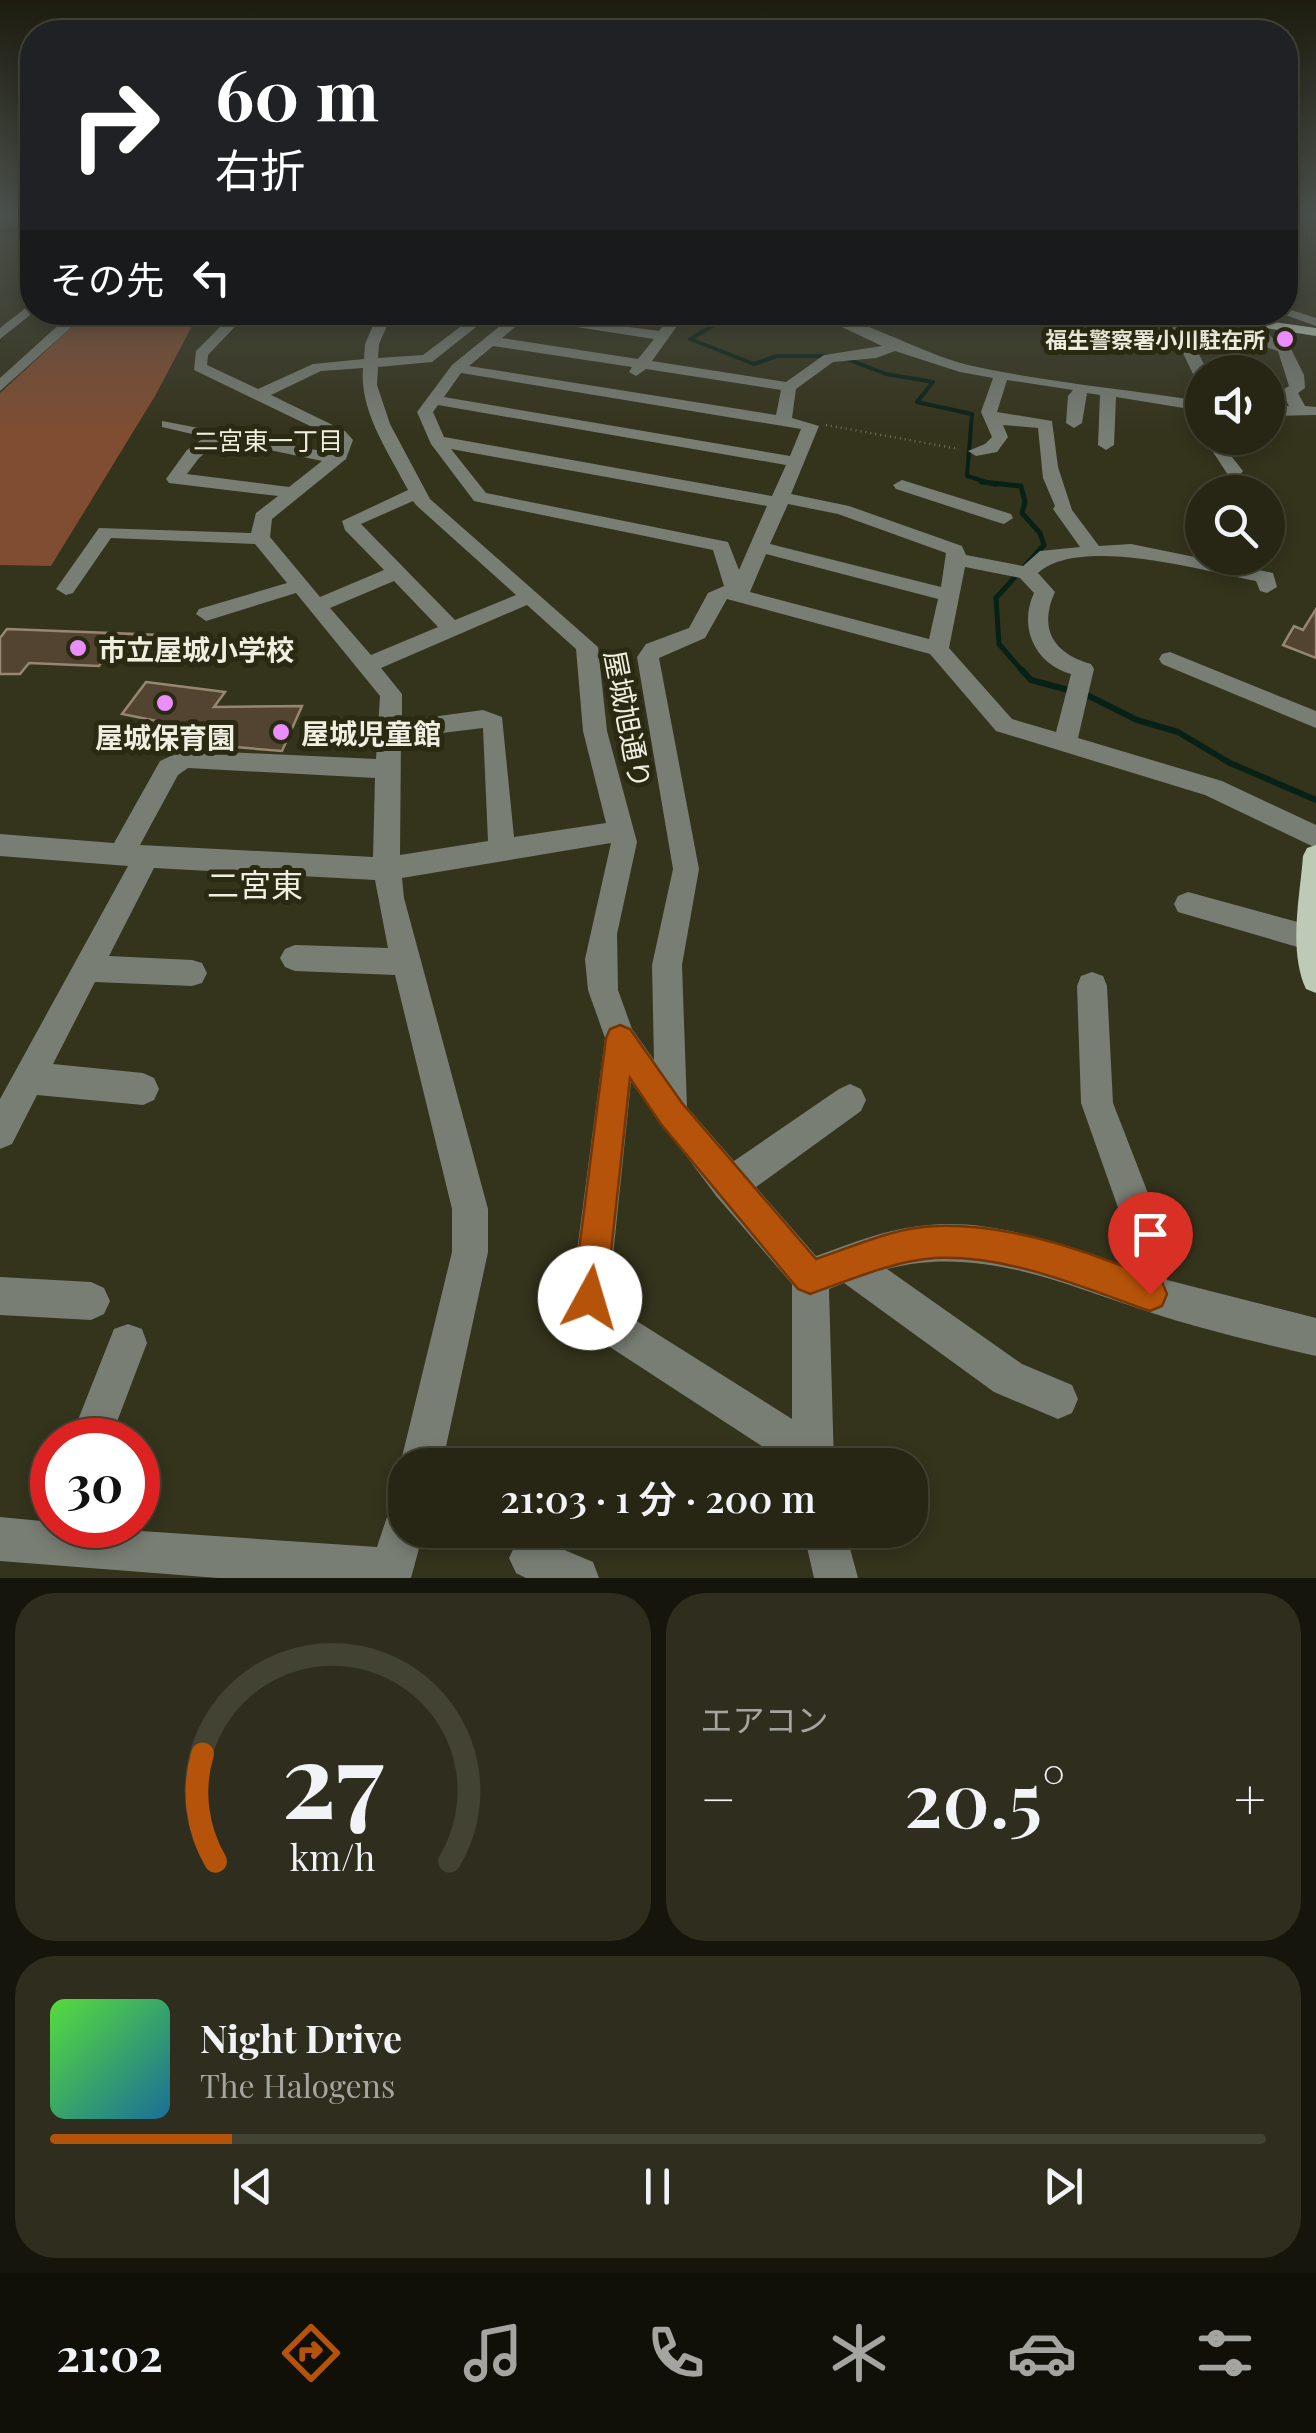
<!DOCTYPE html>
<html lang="ja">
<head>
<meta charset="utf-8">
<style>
	:root { --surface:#272615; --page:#2f2e1e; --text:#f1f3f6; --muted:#a4a5a0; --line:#434334; --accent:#b45309 }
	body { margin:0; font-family:"Playfair Display","Noto Sans JP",serif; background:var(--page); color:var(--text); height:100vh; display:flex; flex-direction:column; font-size:38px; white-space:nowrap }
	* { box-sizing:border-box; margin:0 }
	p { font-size:32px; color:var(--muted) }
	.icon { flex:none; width:55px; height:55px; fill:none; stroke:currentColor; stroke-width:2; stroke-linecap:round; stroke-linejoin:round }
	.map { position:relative; height:1578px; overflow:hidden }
	.sheet { display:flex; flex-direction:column; gap:15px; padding:15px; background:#15150c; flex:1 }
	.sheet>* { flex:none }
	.banner { position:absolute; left:20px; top:20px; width:1278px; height:305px; border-radius:40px; box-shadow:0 5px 15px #0003,0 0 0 2px var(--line); background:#202124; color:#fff; overflow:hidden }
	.controls { position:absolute; left:1185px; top:355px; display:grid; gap:20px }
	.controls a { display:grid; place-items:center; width:100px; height:100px; border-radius:50%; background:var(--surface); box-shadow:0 5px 15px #0003,0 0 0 2px var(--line); font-size:50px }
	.speed { position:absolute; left:30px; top:1418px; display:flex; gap:20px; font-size:50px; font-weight:700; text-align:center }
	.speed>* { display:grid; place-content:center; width:130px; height:130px; border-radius:50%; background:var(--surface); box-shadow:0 5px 15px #0003,0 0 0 2px var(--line); line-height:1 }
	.speed .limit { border:15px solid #d22; background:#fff; color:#111 }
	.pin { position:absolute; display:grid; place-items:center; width:85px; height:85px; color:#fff; margin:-102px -42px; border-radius:50% 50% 50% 0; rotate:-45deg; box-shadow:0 0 10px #0007 }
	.pin .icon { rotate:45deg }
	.me { position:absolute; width:110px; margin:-55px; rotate:6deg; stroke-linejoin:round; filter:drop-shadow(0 0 8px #0008) }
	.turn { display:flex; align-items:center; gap:35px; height:210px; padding:0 30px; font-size:45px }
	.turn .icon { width:130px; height:130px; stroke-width:2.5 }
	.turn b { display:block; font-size:70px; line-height:85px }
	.then { display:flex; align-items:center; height:95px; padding:0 30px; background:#0003; gap:20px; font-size:38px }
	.big { font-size:75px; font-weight:600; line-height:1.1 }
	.sheet .card { flex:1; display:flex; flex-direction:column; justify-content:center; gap:15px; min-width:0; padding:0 35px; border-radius:40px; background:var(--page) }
	.sheet .dial { align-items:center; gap:0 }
	.dial svg { height:260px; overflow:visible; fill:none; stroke:var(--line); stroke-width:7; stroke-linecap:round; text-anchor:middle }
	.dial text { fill:var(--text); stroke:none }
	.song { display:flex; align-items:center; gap:30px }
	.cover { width:120px; height:120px; border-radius:15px; background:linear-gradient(135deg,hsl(110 70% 55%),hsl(200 70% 35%)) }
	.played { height:10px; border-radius:5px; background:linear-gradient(90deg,var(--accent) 15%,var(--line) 15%) }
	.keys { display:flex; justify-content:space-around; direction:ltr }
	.heat { display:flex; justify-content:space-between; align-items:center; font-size:55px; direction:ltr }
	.sheet .tiles { flex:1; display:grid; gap:15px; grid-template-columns:1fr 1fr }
	.card:last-child { grid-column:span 2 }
	.trip { position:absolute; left:388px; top:1448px; width:540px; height:100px; border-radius:40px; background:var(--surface); box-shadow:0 5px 15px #0003,0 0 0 2px var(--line); font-weight:600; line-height:100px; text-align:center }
	.menu { display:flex; height:160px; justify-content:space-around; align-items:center; background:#100f08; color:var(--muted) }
	.menu .icon { width:70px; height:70px }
	.menu .on { color:var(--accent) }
	.menu b { font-size:45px; color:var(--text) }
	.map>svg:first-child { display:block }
	.green { fill:#814d32 }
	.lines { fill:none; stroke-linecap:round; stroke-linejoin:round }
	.stream-far2 { stroke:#082116; stroke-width:4 }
	.stream-far1 { stroke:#082116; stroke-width:5 }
	.stream { stroke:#082116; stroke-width:6 }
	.building { fill:#524430; stroke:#978771; stroke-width:2.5 }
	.path { stroke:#71705c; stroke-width:2.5; stroke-dasharray:1 4; stroke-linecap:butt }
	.minor { fill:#787e74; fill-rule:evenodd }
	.major { fill:#bdcab6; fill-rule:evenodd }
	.route { fill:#b45309; stroke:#753606; stroke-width:2.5 }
	.poi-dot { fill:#ea8dfd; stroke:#2a2912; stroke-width:4 }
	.labels { text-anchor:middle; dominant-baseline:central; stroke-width:10; stroke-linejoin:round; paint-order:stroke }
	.far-poi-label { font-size:22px; font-weight:bold; fill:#efefe1; stroke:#2a2912; text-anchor:end }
	.far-neighbourhood-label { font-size:25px; fill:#efefe1; stroke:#2a2912 }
	.poi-label { font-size:28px; font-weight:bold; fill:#efefe1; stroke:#2a2912; text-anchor:start }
	.street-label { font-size:28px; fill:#efefe1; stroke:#2a2912 }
	.quarter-label { font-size:32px; fill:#efefe1; stroke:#2a2912 }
</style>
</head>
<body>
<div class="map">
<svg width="1316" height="1578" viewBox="0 0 1316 1578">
	<rect width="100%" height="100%" fill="#34331c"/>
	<path class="green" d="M69,313h130l-44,83 -104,170 -51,-1v-172l72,-66 -18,-1z"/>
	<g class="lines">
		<path class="stream-far2" d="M0,231l32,-2
			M762,312l-46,12 -26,15 64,25 23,-8h52
			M847,359l39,15 47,8 -16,20 55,12 -5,62 29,9"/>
		<path class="stream-far1" d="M981,482l40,4 4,16 -3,11 18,20 4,12 -48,53 3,46 25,29"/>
		<path class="stream" d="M1022,670l9,10 56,15 50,25 41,12 52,31 86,37"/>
	</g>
	<path class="building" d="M1316,609v49l-33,-13 11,-19 9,4z
		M7,629l180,7 -14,22 -67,-3 -7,11 -70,-3 -9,11h-20v-36z
		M146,682l79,10 -11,15 88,-1 -20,45 -83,-7 7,-13 -84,-17z"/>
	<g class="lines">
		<path class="path" d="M1285,241l31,-9
			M826,425l133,24"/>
		<path class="minor" d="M32,303l2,9 -34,27v-11z
			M1285,308l31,10v8l-39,-14h8z
			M235,312h14l-41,43 -1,10 51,24 55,-25 51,-5 1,-15 14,-32h14l-14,32 -1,14 45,-3 57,-43h15l-63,50 -54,5 -1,18 13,39 40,75 168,148 9,84 30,111 -20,92 1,56 14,39 22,31 -2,-95 21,-96 -36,-212 9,-13 43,-16 19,-35 16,-7 -11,-36 -239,-49 -43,-57 -14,-32 35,-47 65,-53 142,19 15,-19h13l-35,49 134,21 38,-27 58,-9 -72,-34c42,0 111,42 158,53 77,17 157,24 234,36v10l-86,-14 -2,48 -8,5 -8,-5 2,-50 -13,-2 -5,30 -8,5 -8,-5 2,-27 5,-6 -66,-10 -10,32 55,9 6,46 14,43 27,36 32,-2 142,29 4,14 -10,6 -7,-2 -4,-10c-52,-10 -176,-46 -218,-8l17,19c-17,38 -1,61 36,72l3,5 -16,69 144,43 94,44v23l-111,-53 -209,-64 -66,-77 -203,-55 -22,39 -46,20 40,211 -17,96 5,142 47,54 105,-72 11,-5 11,5 5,11 -5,11 -105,76 60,69c34,-12 68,-26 103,-30 72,-10 143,19 209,42l-6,-49 -41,-116 -4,-117 4,-10 11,-4 11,4 4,10 6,117 45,116 9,61 149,38v38c-57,-13 -115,-27 -170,-45 -85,-28 -168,-66 -259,-42l135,95 50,21 6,14 -6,14 -14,6 -64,-27 -150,-109 -15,6 5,176h-43l-201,-131 -19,-37 34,-259 -17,-48 -3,-31 26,-116 -209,35 2,20 84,311v43l-46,213h-37v11l-5,-11 52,-213v-43l-57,-234 -100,-4 -10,-4 -5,-9 5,-9 10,-4 93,3 -13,-68 -221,-12 -45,88 83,4 10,3 5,10 -5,10 -10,3 -97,-4 -42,82 90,9 11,5 5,11 -5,11 -11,5 -106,-10 -25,49 -12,5v-50l128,-233 -128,-10v-22l114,9 46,-82 24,-11 192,9 4,-63 -84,-103 -90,28 -10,-7 3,-5 88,-26 -32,-39 -144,-6 -38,55 -7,2 -10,-6 43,-61 152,5 5,-20 22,-17 -109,-13 -3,-4 21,-29 18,-13 -43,-10v-6l170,32 4,-12 -3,-4 -139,-67 2,-19zM525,319l129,20 -16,20 -136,-21zM493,346l139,21 -3,5 7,4 10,-7 135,21 -5,25 -307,-49zM895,351l65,21 33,6 -12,34 11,25 -7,7 -17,7 8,5 21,-4 11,-15 -5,-12 35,3 5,50 12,28 -2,3 27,38 -40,4 -17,15 -57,-11 -4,-9 -113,-40 -58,-12 28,-68 -27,-8 4,-29 37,-27 43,-4zM363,368c-4,43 26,85 45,122l-66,31 3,9 39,40 -64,27 -50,-60 2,-18 74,-60 7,-19 -8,-9 -74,-36 50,-24zM461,373l340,56 -11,27 -346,-59zM438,405l348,60 -14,31 -328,-59 -11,-25zM221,440l101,21 -33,26 -102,-13 12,-16zM451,449l316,57 -28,64 -11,-28 -242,-49zM413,501l4,5 99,89 -61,25 -94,-96zM788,504l50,10 108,39 -5,34 -171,-43zM766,554l172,45 -9,40 -179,-47zM965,567l55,11 14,15c-16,34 1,71 37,81l-15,58 -44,-13 -63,-71zM394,581l44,46 -67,28 -41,-47zM527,605l49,44 7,82 23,92 -92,14 -12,-120 -19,-7 -81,11v-27l-21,-26zM483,728l5,113 -88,14 1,-117zM188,768l187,10 -2,79 -233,-12 38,-70zM631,1082l86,115 75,87v135l-176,-111 -7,-14z
			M1163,312h14l31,60h-6v8l-8,-4z
			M1245,318h10l20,23 14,4 15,30 1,13 -7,5 7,13 11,1v8l-48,1v-10h21l-8,-15 8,-5 -11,-35 -13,-4 -22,-26z
			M63,321l12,3 -75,67v-13z
			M1202,435l15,3 26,33 -3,4h-12z
			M902,480l109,34 2,4 -9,6 -7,-2 -101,-33 -3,-4z
			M1170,652l146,59v17l-154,-64 -3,-5 3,-5z
			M1188,892l128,35v22l-5,2 -133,-39 -4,-8 4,-8z
			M0,1277l91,5 13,6 6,13 -6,13 -13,6 -91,-5z
			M128,1324l14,5 5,14 -37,97h-40l44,-111z
			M405,1502v28h19l-13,48h-193l-218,-17v-44l52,5v3l325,22 13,-39z
			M803,1530h42l13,48h-44z
			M531,1536l62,26 6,16h-73l-10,-5 -7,-15 7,-15z"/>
		<path class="major" d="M1165,312h39l112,16v8z
			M1316,845v148l-10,-4c-18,-39 -6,-92 -3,-133l4,-8z"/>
	</g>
	<linearGradient id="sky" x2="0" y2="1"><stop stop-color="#1d1c0f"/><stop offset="0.49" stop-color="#4a504b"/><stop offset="1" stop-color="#4a504b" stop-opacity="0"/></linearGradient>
	<rect width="1316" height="436" fill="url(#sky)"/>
	<path class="route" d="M620,1025l10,4 52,74 134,156c39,-13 79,-32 120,-33 76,-3 157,27 226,56l5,12 -5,12 -12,5c-69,-24 -140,-56 -215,-53 -42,3 -85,22 -125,36l-12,-5 -137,-165 -31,-46 -24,220 -5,11 -11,5 -12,-5 -5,-11 33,-260 4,-9z"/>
	<g class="poi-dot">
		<circle cx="1285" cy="339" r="10"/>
		<circle cx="78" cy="648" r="10"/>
		<circle cx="165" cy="703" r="10"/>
		<circle cx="281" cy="732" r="10"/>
	</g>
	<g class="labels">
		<g class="far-poi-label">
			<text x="1265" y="339">福生警察署小川駐在所</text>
		</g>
		<g class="far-neighbourhood-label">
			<text x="268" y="439">二宮東一丁目</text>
		</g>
		<g class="poi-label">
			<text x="98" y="648">市立屋城小学校</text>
			<text x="301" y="732">屋城児童館</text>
			<text x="165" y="736" text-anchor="middle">屋城保育園</text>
		</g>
		<g class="street-label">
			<text transform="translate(629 719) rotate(79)">屋城旭通り</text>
		</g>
		<g class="quarter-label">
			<text x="255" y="883">二宮東</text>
		</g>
	</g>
</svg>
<div class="controls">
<a><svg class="icon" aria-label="sound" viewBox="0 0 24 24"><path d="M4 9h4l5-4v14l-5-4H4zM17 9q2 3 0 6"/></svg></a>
<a><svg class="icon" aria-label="search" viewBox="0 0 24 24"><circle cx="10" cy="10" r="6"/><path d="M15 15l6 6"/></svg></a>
</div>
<div class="speed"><div class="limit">30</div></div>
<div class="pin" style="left:1150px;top:1294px;background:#d93025"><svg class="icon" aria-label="arrive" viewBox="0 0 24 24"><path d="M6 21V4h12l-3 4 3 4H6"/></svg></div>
<svg class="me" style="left:590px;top:1298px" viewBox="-20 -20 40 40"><circle r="19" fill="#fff"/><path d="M0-13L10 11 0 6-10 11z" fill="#b45309"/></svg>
<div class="trip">21:03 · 1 分 · 200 m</div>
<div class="banner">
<div class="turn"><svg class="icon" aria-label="right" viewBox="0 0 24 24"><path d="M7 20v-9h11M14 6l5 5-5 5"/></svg><div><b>60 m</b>右折</div></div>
<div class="then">その先<svg class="icon" aria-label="left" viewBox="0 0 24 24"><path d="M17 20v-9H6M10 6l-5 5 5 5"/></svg></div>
</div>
</div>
<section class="sheet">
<div class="tiles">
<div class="card dial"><svg viewBox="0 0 100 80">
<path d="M14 69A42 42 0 1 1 86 69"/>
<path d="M14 69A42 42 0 0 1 10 36" stroke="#b45309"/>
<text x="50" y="56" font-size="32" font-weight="700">27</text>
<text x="50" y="72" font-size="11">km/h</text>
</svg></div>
<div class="card"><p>エアコン</p>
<div class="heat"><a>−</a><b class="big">20.5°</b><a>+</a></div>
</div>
<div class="card">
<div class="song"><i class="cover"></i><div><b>Night Drive</b><p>The Halogens</p></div></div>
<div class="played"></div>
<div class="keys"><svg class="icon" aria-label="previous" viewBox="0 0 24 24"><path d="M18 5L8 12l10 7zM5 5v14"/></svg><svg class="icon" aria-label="pause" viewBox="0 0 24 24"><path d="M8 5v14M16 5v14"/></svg><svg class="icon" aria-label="next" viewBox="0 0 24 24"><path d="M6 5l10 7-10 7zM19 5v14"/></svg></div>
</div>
</div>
</section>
<nav class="menu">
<b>21:02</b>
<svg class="icon on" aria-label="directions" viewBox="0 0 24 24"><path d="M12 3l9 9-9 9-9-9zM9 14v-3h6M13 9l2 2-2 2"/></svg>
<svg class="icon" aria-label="music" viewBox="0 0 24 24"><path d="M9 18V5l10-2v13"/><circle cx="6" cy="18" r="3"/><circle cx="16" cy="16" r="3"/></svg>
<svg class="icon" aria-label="phone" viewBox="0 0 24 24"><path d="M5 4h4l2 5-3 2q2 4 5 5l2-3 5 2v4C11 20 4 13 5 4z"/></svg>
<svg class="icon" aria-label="climate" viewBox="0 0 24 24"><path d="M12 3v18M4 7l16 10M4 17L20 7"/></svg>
<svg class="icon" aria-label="car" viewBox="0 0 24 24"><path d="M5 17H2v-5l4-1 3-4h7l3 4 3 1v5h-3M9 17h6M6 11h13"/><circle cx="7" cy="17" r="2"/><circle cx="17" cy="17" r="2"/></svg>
<svg class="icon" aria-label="filters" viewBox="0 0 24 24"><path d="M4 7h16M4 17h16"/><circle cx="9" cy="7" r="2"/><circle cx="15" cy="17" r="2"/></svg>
</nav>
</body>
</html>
